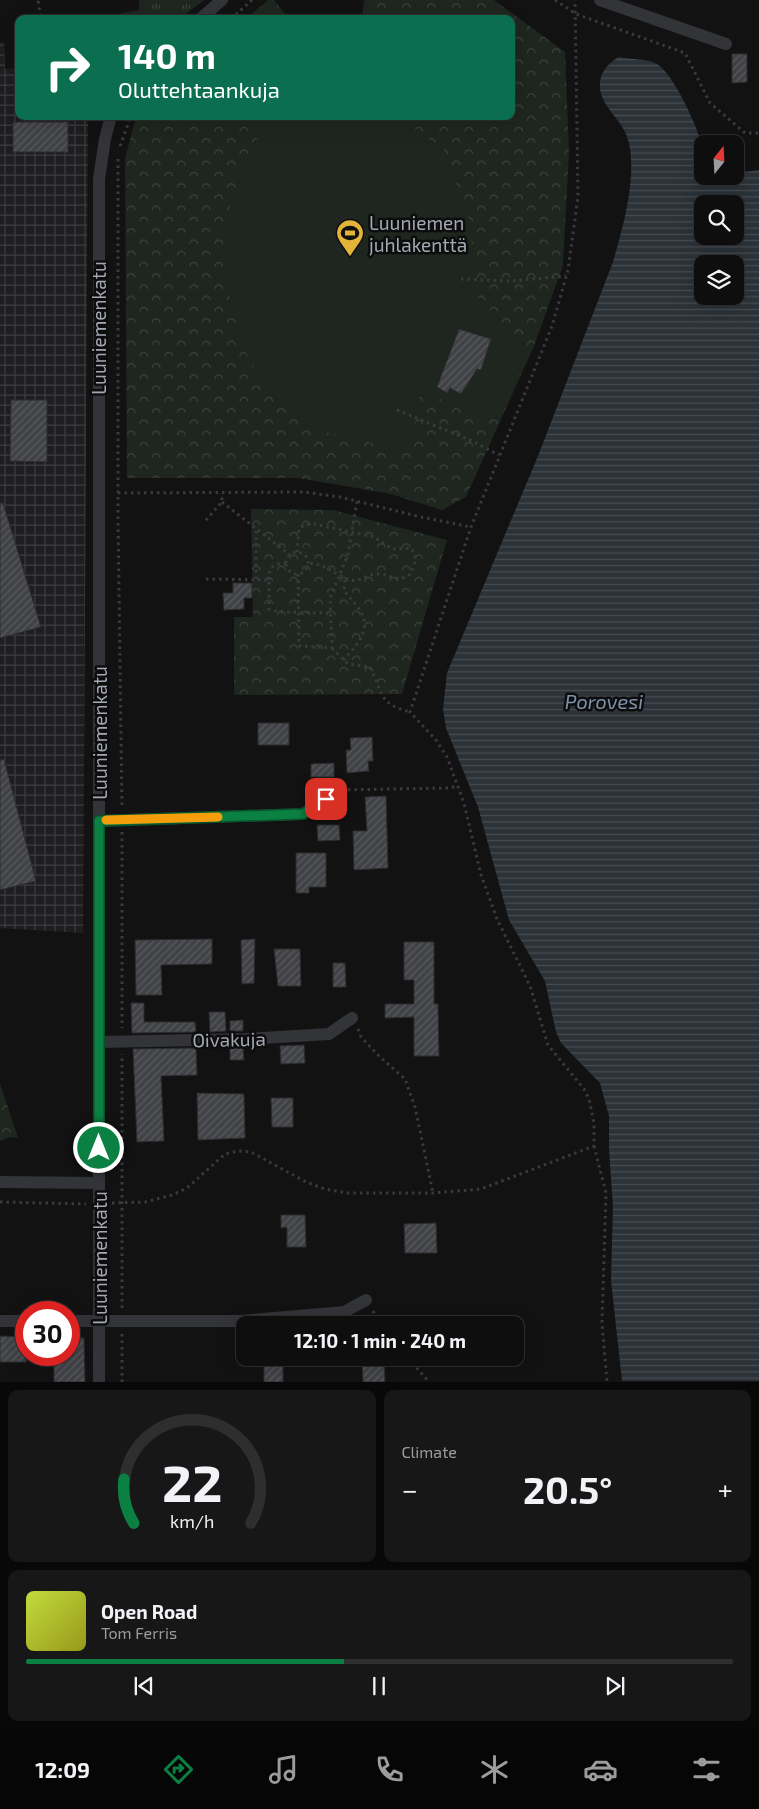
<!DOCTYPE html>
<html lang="en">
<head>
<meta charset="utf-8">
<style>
	:root { --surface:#0e0e0e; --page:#171717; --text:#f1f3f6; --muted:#9b9c9e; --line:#2e2e2e; --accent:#0b8043 }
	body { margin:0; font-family:"Exo 2",sans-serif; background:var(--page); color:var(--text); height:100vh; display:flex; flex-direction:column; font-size:19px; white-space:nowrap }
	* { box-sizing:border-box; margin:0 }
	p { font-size:16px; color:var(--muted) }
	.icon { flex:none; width:28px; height:28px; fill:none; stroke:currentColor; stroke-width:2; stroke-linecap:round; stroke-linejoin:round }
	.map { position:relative; height:1382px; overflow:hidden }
	.panel { display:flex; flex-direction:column; gap:8px; padding:8px; background:#080808; flex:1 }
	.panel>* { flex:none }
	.hud { position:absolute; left:15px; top:15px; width:500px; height:105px; border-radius:10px; box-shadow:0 5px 20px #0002,0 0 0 1px var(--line); background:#0b6e4f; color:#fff; overflow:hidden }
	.needle { width:32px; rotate:18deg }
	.controls { position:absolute; left:694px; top:135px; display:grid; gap:10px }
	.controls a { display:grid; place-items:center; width:50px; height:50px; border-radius:10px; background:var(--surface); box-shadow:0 5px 20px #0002,0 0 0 1px var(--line); font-size:25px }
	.speed { position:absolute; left:15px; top:1301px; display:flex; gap:10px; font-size:25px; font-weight:700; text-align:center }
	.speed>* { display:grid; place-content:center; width:65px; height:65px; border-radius:50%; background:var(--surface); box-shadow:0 5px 20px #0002,0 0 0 1px var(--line); line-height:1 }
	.speed .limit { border:8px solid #d22; background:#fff; color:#111 }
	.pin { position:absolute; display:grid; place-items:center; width:42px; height:42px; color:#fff; margin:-21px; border-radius:10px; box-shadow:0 2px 8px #0006 }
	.me { position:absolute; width:55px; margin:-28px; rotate:0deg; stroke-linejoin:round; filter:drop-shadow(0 0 4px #0008) }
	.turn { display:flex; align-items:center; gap:18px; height:105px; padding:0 20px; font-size:22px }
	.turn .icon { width:65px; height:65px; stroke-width:2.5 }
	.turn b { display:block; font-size:35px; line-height:42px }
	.big { font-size:38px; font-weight:700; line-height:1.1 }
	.panel .card { flex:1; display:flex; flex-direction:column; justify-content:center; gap:8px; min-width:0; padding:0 18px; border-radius:10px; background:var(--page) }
	.panel .dial { align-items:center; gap:0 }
	.dial svg { height:130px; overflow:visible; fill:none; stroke:var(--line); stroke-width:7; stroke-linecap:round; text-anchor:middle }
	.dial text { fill:var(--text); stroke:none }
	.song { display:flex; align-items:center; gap:15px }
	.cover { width:60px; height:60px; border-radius:8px; background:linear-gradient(135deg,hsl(70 70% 55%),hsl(60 70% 35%)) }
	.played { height:5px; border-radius:2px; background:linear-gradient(90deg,var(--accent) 45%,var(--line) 45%) }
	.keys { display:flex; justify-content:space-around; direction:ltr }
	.heat { display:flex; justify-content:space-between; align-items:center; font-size:28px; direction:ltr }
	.panel .tiles { flex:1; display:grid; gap:8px; grid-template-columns:1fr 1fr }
	.card:last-child { grid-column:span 2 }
	.trip { position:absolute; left:236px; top:1316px; width:288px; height:50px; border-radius:10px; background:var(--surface); box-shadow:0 5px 20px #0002,0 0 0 1px var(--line); font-weight:700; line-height:50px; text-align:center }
	.menu { display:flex; height:80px; justify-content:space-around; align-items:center; background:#060606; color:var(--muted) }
	.menu .icon { width:35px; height:35px }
	.menu .selected { color:var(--accent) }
	.menu b { font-size:22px; color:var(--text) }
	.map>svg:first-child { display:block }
	.industrial { fill:url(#industrial-grid) }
	.grass { fill:url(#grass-tufts) }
	.forest { fill:url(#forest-crowns) }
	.pitch { fill:#1e261f }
	.water { fill:url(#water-rules); fill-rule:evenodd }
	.building { fill:url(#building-hatch); stroke:#2c2c2f }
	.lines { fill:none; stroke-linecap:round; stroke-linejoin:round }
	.path { stroke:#393a3f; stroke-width:3; stroke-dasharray:2.5 4; stroke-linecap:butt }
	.street { stroke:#333438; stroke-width:12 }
	.route-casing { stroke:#07532c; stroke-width:12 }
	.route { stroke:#0b8043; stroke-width:9 }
	.slow { stroke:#f59e0b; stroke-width:9 }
	.labels { text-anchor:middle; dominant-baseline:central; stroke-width:5; stroke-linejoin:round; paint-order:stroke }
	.poi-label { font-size:19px; fill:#a4a8b3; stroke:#0d0d0e; text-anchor:start }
	.street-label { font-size:19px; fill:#a4a8b3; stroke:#0d0d0e }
	.water-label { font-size:20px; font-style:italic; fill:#7d93ac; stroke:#0d0d0e }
</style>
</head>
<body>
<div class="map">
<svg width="759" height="1382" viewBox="0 0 759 1382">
	<defs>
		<pattern id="industrial-grid" width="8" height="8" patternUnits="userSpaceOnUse" patternTransform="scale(1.25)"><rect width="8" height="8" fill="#1e1e20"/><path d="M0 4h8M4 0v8" fill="none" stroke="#3c3c3e"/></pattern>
		<pattern id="grass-tufts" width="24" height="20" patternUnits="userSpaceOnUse" patternTransform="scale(1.25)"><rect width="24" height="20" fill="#1e261f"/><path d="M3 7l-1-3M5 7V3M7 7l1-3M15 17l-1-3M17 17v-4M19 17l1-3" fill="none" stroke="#3c433d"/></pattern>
		<pattern id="forest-crowns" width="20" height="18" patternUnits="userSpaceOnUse" patternTransform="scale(1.25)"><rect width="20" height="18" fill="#1e261f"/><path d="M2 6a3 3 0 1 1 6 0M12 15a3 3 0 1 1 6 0" fill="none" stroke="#3c433d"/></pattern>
		<pattern id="water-rules" width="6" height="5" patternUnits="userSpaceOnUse" patternTransform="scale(1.25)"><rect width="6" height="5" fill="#2b3238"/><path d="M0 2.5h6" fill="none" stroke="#474d52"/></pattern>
		<pattern id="building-hatch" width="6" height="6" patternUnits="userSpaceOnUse" patternTransform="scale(1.25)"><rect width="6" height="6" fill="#414246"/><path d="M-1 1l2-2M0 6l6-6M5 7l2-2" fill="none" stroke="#595a5e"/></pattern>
	</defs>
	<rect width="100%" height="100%" fill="#121213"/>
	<path class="industrial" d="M0,42h4l1,27 14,-1v48h69l-5,817 -83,-5z"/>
	<path class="grass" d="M139,0h65l-25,19h-85l45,-9z"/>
	<path class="forest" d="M268,0h6l15,19h-43z
		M364,0h130l71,52 4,101 -6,112 -29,81 -68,151 -24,13 -51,-16 -93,-16h-171l-2,-319 11,-43h375v-97h-149z
		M251,509l82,1 114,30 -45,154 -168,1v-78h19z
		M0,1083l18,55 -8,-1 -10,4z"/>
	<path class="pitch" d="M272,116h125l47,34 26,72 6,73 54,56 -31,70 -79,-30 -9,61 -102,-24 -45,-42 -21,-39 -15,-57 -3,-67 20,-65z"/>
	<path class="water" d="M619,57c12,3 27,1 38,7 16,9 40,62 45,81 3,9 0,22 0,31h33v-3l24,-3v1211h-137l-11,-101 2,-74 -4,-56v-34l-9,-33 -39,-40 -5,-11 -11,-51 -36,-61 -31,-113 -32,-79 -3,-19 4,-36 91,-217 75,-194c10,-35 27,-94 13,-128 -7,-17 -25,-28 -26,-47 -1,-14 8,-24 19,-30zM702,204h33v32h-33zM702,264h33v32h-33z"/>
	<path class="building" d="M732,54h15v28l-15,1z
		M13,122h55v30h-55z
		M459,329l32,10 -10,31 -4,-1 -16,25 -11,-6 -3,5 -10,-6z
		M11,400h36v62l-37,-1z
		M0,503h3l38,124 -41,11z
		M233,583h19v15h-8v11l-20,1 -1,-17h10z
		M258,723h31v22h-31z
		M372,737l1,24h-5l1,10 -22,2 -1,-23h5l-1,-12z
		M4,759l32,122 -36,9v-130z
		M334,763v14h-23v-13z
		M386,796l2,72 -34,2 -1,-39h14l-2,-34z
		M317,825h22l1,15 -22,1z
		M296,853h30v34h-17v6h-13z
		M212,939v25l-51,1 1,30h-26l-1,-55z
		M255,939l-1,44 -12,1 -1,-44z
		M404,942h30v62h4l1,52h-25v-39l-29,1v-14h29v-24h-10z
		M274,949h26l1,37h-23z
		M333,963h12l1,24h-13z
		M131,1003h13v19h51l1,10 -64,1z
		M209,1012h16l1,19 -16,1z
		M243,1020v11h-13v-10z
		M304,1045l1,18 -24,1 -1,-18z
		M230,1047h13l1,13h-14z
		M196,1048l1,27 -36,1 3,65 -27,1 -4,-93z
		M197,1093l47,1 1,44 -47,2z
		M271,1098h22v29h-21z
		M281,1215h24l1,32h-19v-20l-6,1z
		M436,1223l1,30h-32l-1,-29z
		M0,1336l26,1v25h-26z
		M69,1337l15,1 1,44h-31v-27h15z
		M362,1358h22l1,24h-22z
		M264,1365h19v17h-19z"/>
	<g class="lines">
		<path class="path" d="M555,0l21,14 109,39 25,50 35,30h14
			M38,1l3,18
			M231,19l21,-19
			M120,146l11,-30
			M118,159v360l4,289
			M461,279l49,2 56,-5
			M397,410l73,30 29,15
			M118,493l186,-1 36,5 81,20 50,10
			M222,502l68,53
			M206,520l16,-18v-9
			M286 563a11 11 0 1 1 22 0a11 11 0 1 1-22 0Z
			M297,552l2,-23 5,-4 10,-1 60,13 18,12 18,-1c9,8 5,18 -1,27 -15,9 -19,-2 -33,-1 -11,1 -18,10 -29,5 -14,-6 -22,-15 -39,-16
			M298,574l1,72 33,2 -2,-50 18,-44 9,-53
			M206,579l63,1v29l11,3 50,1
			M256,579v-48
			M269,580c0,-14 4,-16 17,-17
			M332,648l16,16 22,3c14,27 7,36 40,45
			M343,660c13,-13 28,-29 18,-48 -4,-8 -12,-14 -17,-22l1,-12
			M335,790l114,-2 8,-2
			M122,832v196
			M358,1029l3,8 18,19 26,23 10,28 18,86
			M594,1146l12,47 -4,130 5,59
			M0,1202l86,2
			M112,1203l33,-1 27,-7 15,-7 38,-34 14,-3 12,1 55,30 19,7 22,4h86l48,-4 113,-43v-23l-5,-24 -5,-10 -36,-44 -18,-59 -33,-67 -16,-44 -17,-72 -17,-46 -11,-17 -26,-28 61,-185 81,-201 16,-56 10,-73 -3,-197
			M122,1308v-254
			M373,1311l8,14
			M408,1358l21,24
			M122,1382v-48"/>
		<path class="street" d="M600,0l126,44
			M200,19l22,-19
			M99,821l204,-7 23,-15
			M100,1042l146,-3 83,-5 23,-16
			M0,1182l99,1
			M0,1321h26
			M69,1321h172l103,-9 22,-12
			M99,1382v-1203l6,-40 6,-23"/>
	</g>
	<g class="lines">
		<g class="route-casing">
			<path id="route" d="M99,1148v-327l204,-7 23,-15"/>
		</g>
		<use href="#route" class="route"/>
		<path class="slow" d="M106,820l112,-3"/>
	</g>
	<defs>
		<g id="stadium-pin" transform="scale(1.4375)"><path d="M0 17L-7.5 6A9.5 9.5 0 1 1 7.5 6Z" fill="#e3b33a" stroke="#0d0d0e"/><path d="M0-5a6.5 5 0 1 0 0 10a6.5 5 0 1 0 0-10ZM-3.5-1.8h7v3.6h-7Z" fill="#111"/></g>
	</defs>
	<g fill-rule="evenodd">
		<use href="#stadium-pin" x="350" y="233"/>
	</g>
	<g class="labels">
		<g class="poi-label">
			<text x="369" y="222">Luuniemen<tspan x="369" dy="22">juhlakenttä</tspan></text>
		</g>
		<g class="street-label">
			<text transform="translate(98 328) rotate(-90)">Luuniemenkatu</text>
			<text transform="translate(99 733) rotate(-90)">Luuniemenkatu</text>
			<text transform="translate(229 1039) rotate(-1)">Oivakuja</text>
			<text transform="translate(99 1258) rotate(-90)">Luuniemenkatu</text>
		</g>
		<g class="water-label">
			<text x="604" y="701">Porovesi</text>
		</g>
	</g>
</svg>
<div class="controls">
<a><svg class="needle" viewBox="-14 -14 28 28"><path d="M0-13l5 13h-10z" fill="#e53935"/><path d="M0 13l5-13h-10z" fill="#9b9c9e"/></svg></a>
<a><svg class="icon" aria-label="search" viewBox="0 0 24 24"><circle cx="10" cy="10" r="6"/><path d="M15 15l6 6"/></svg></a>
<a><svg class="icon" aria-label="layers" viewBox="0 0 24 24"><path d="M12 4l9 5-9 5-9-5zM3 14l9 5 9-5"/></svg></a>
</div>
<div class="speed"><div class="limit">30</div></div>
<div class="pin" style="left:326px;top:799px;background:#d93025"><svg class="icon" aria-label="arrive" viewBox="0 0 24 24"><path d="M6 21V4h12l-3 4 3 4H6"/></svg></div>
<svg class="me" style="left:99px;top:1148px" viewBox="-20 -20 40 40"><circle r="17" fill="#0b8043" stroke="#fff" stroke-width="3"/><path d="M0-11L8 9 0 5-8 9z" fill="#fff"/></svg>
<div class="trip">12:10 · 1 min · 240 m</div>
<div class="hud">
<div class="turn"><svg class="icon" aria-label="right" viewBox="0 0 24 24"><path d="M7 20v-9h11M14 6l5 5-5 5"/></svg><div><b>140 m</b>Oluttehtaankuja</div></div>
</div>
</div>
<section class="panel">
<div class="tiles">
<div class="card dial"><svg viewBox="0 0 100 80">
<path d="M14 69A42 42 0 1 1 86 69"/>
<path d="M14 69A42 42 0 0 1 8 42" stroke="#0b8043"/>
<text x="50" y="56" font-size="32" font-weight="700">22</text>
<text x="50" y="72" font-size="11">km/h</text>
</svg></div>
<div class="card"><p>Climate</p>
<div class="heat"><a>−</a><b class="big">20.5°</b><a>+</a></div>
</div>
<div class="card">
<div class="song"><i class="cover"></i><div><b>Open Road</b><p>Tom Ferris</p></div></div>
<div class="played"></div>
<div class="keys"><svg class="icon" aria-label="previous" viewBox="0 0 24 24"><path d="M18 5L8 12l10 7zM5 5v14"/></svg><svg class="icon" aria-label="pause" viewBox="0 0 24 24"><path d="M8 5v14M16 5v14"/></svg><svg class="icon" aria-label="next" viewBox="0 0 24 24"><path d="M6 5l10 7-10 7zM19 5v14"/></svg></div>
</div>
</div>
</section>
<nav class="menu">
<b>12:09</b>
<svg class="icon selected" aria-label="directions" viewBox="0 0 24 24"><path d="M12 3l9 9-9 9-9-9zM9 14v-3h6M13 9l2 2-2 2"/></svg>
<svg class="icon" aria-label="music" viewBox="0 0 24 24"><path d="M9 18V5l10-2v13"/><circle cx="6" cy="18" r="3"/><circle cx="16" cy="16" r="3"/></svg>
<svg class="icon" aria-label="phone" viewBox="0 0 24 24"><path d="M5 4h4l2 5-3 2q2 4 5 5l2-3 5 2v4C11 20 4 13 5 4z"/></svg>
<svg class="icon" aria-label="climate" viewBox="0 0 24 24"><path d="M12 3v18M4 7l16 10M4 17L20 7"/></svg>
<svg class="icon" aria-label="car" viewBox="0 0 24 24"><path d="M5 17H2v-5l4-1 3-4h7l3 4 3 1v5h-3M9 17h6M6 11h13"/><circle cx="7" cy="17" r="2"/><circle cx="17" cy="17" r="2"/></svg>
<svg class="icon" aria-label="filters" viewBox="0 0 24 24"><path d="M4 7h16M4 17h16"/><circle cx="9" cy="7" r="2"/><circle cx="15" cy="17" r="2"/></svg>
</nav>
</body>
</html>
